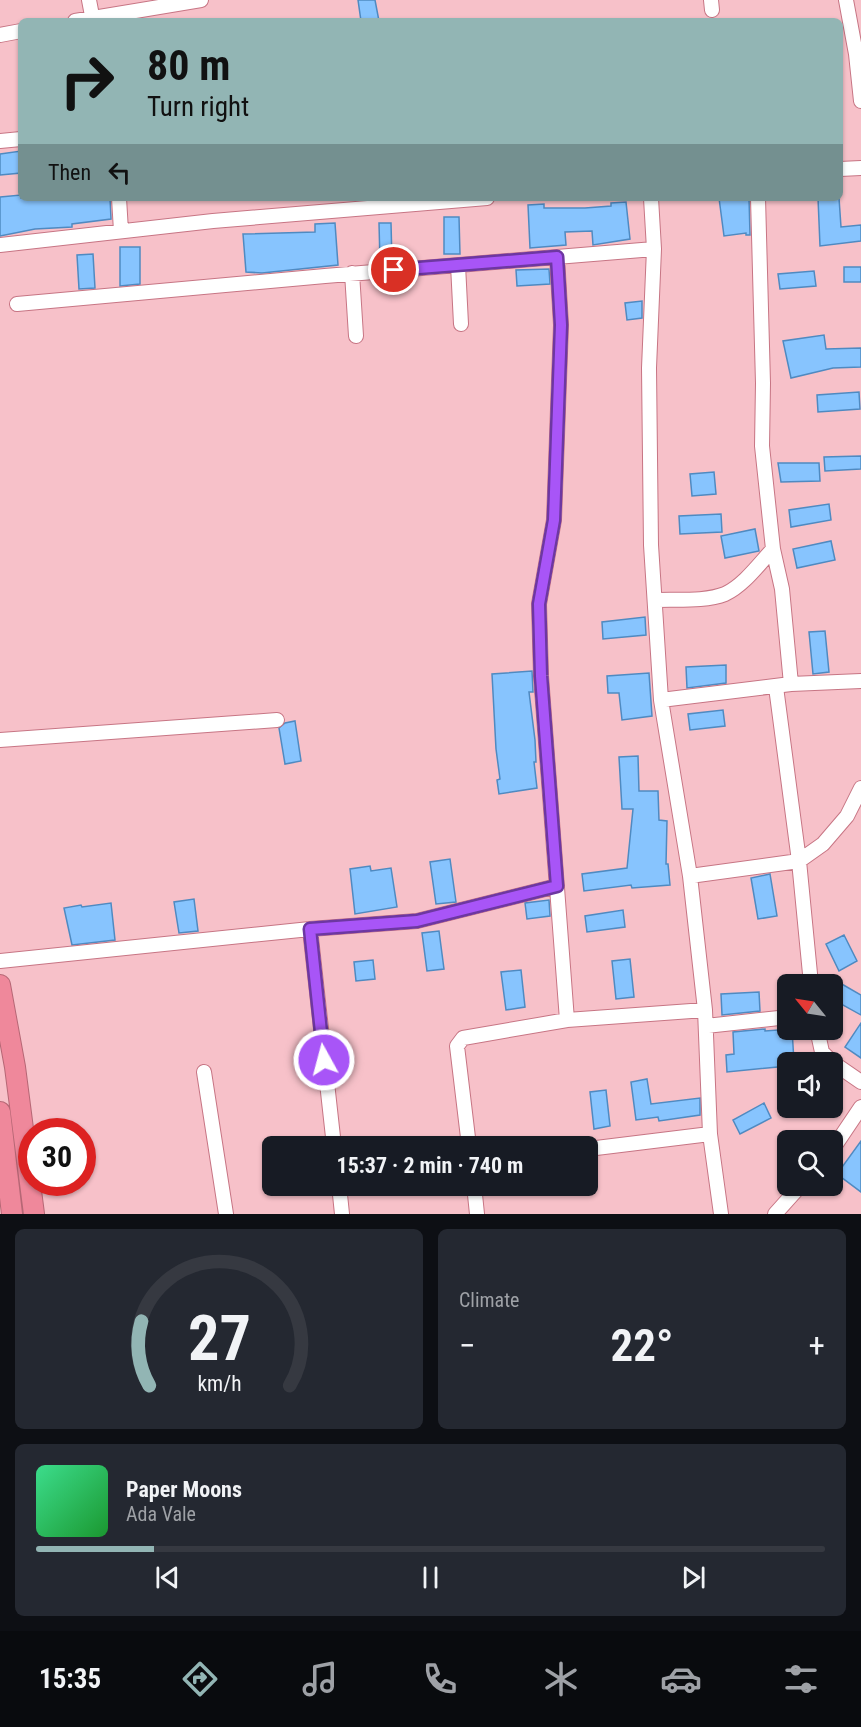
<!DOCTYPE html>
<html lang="en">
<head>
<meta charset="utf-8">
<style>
	:root { --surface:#171b24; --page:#242831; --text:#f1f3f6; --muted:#9ea1a6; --line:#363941; --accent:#92b5b4 }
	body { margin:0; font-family:"Roboto Condensed",sans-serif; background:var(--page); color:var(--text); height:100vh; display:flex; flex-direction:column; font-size:22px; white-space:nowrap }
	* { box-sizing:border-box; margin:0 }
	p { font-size:20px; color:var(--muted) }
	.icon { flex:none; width:33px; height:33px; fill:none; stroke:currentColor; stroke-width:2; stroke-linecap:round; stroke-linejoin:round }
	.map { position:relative; height:1214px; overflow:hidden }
	.panel { display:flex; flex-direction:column; gap:15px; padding:15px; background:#0d0f14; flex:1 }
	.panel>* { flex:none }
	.banner { position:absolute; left:18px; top:18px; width:825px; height:183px; border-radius:9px; box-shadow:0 2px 4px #0004; background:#92b5b4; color:#111; overflow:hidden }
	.needle { width:39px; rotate:300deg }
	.fabs { position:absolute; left:777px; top:974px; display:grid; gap:12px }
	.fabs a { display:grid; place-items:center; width:66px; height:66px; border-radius:9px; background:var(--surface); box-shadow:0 2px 4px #0004; font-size:30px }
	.speed { position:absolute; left:18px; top:1118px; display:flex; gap:12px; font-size:30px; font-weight:700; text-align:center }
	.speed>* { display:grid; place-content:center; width:78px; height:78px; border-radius:50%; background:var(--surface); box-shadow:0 2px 4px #0004; line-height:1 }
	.speed .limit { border:9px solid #d22; background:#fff; color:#111 }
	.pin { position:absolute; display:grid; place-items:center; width:51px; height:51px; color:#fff; margin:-26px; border:3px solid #fff; border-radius:50%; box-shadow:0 2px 6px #0007 }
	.me { position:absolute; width:66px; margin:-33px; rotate:353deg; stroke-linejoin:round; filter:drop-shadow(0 0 4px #0008) }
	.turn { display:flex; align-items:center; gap:21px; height:126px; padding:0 30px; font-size:27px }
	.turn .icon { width:78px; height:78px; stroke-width:2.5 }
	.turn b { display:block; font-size:42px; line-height:51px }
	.then { display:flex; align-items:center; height:57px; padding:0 30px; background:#0003; gap:12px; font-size:22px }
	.big { font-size:45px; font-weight:700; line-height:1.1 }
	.panel .widget { flex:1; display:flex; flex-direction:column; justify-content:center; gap:9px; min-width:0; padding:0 21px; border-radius:9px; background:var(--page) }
	.panel .dial { align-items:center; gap:0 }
	.dial svg { height:156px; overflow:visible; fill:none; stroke:var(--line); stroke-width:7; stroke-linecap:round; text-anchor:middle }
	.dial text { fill:var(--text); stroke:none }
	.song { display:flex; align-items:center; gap:18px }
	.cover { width:72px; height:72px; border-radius:9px; background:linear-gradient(135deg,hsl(150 70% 55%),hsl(130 70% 35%)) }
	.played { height:6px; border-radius:3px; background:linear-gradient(90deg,var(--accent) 15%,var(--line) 15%) }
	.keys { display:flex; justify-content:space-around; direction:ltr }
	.heat { display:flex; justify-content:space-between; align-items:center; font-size:33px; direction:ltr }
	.panel .tiles { flex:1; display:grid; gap:15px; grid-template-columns:1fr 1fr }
	.widget:last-child { grid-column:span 2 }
	.trip { position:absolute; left:262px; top:1136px; width:336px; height:60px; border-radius:9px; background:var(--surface); box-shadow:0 2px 4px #0004; font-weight:700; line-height:60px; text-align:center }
	.tab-bar { display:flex; height:96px; justify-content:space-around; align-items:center; background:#090b0e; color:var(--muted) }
	.tab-bar .icon { width:42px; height:42px }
	.tab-bar .current { color:var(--accent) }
	.tab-bar b { font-size:27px; color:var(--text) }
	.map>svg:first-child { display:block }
	.building { fill:#87c4fe; stroke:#4f8ac1; stroke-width:1.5 }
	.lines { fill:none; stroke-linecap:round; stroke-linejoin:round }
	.minor-casing { stroke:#c77584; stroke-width:16 }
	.highway-casing { stroke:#b66775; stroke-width:22 }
	.minor { stroke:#fff; stroke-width:14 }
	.highway { stroke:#ef889b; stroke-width:20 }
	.route-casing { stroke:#6d37a1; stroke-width:15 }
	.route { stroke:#a855f7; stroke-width:10 }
</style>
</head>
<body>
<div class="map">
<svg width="861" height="1214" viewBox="0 0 861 1214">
	<rect width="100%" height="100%" fill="#f7c1c9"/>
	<path class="building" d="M358,0h17l4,21h-18z
		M21,151v22l-21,2v-21z
		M21,195v3h89l1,21 -39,5v3l-37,2 -35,7v-39z
		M719,198h30l1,37h-4v-2l-22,3z
		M818,198h21l2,29 20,-2v16l-41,5z
		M626,202l4,37 -37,6 -1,-14 -27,1 1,13 -36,3 -2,-43 16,-1v4h41l26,-2v-3z
		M444,217h15l1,37h-16z
		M335,223l3,42 -76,8 -16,-1 -3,-38 72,-2v-8z
		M379,223h12l1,38 -12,1z
		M120,247h20v37l-20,2z
		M93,254l2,34 -16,1 -2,-34z
		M844,267h17v15h-17z
		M549,269l1,15 -33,2 -1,-16z
		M814,271l2,15 -36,3 -2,-15z
		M642,301v17l-15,2 -2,-17z
		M824,335l2,14 35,-1v19l-28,1 -42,10 -8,-37z
		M859,392l1,17 -42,3 -1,-17z
		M861,456v13l-36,2 -1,-14z
		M778,463h41l1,18 -39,1z
		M714,472l2,22 -24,2 -2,-22z
		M829,504l2,16 -40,7 -2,-17z
		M721,514l1,18 -42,2 -1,-18z
		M755,529l4,22 -34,7 -4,-22z
		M831,541l4,19 -38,8 -4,-19z
		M645,617l1,18 -43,4 -1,-17z
		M825,631l4,41 -16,2 -4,-42z
		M726,665v18l-39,5 -1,-21z
		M532,671l1,21h-4l6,48 1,22h-2l3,26 -38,6 -2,-14 3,-1 -4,-30 -4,-75z
		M649,673l3,43 -30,4 -3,-27h-11l-1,-17z
		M723,710l2,16 -35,4 -2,-16z
		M295,721l6,40 -16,3 -6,-36 6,-5z
		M638,756l1,35h19l1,29 8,1 -1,43h2l2,21 -38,3 -1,-3 -47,6 -2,-17 45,-6 6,-59h-11l-3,-52z
		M450,859l6,43 -20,2 -6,-42z
		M370,866l1,5 20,-3 6,39 -42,7 -5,-45z
		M770,874l7,42 -19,3 -7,-41z
		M194,899l4,32 -19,2 -5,-31z
		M549,900l1,16 -23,3 -2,-16z
		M111,903l4,37 -43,5 -8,-37 17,-3 1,2z
		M623,910l2,17 -38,5 -2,-16z
		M439,931l5,38 -17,2 -5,-38z
		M844,935l13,26 -18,10 -13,-27z
		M630,959l4,38 -18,2 -4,-38z
		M373,960l2,19 -19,2 -2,-19z
		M521,970l4,37 -19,3 -5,-38z
		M840,983l21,12v20l-29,-16z
		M759,992l1,19 -38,4 -1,-21z
		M861,1023v35l-16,-11z
		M765,1029v2l27,-2 2,33h-6v4l-61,6 -1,-17 8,-1 -1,-22z
		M647,1079l4,25 49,-6v17l-41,6 -1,-4 -22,3 -5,-38z
		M606,1090l4,36 -16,3 -4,-37z
		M764,1103l7,15 -31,16 -7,-14z
		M861,1141v51l-24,-18z"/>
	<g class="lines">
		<g class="minor-casing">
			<path id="minor" d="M89,0l4,21
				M711,0l1,10
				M846,0l10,54 5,47
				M75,21l126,-21
				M0,35l21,-4
				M0,141l21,-2
				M840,169l21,-1
				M119,198l2,33
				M758,198l5,185 -1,63 11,103 9,40 9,95
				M0,245l213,-24 274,-23
				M654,249l-5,119 2,177 10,155 29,176 15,134 5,124 11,80
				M557,257l4,68 -7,195 -15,84 2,72 26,344
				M458,265l3,59
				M352,273l4,63
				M17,304l308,-28 329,-27 -3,-51
				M655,600c21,-1 50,2 70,-6 19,-9 34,-30 48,-45
				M776,687l23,174 12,123
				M661,700l130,-16 70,-3
				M0,740l277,-20
				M690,876l109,-15 24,-17 24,-28 14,-28
				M310,929l24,217
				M0,961l310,-32 107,-8 140,-35
				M706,1026l82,-9
				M817,1029l5,23 10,10
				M832,1062l29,20
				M204,1072l22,142
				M469,1146l-12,-100 6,-8 104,-18 138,-10
				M588,1149l122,-15
				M832,1150l29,-43
				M339,1185l3,29
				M474,1185l3,29
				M775,1214l26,-29"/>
		</g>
		<g class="highway-casing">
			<path id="highway" d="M0,985l15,82 19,147
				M0,1112l12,102"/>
		</g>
		<use href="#minor" class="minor"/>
		<use href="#highway" class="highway"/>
	</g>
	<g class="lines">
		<g class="route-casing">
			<path id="route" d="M324,1060l-14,-131 107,-8 140,-35 -16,-210 -2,-72 15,-84 7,-195 -4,-68 -163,13"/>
		</g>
		<use href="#route" class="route"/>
	</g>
</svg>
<div class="fabs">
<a><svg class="needle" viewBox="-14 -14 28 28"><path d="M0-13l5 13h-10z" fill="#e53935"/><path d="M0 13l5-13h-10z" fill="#9ea1a6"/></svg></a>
<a><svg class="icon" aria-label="sound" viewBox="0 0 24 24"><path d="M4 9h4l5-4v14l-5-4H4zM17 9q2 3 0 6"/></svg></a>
<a><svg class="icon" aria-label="search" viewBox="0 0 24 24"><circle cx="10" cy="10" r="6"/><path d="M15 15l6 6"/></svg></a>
</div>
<div class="speed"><div class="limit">30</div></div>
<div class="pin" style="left:394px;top:270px;background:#d93025"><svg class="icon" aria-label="arrive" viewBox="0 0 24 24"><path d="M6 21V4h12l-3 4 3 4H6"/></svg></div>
<svg class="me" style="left:324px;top:1060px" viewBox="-20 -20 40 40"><circle r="17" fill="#a855f7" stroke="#fff" stroke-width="3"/><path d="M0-11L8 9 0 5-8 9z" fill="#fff"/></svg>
<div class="trip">15:37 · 2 min · 740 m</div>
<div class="banner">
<div class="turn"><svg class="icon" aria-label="right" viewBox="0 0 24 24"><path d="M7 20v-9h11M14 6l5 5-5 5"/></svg><div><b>80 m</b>Turn right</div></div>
<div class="then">Then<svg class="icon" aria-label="left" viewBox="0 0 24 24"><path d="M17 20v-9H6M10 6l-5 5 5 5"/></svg></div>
</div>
</div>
<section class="panel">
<div class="tiles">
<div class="widget dial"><svg viewBox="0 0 100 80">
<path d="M14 69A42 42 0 1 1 86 69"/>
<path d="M14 69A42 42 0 0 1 10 36" stroke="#92b5b4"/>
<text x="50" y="56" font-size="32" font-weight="700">27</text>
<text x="50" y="72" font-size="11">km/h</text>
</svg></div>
<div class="widget"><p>Climate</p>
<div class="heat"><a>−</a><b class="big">22°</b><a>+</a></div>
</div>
<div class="widget">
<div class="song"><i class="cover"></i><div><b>Paper Moons</b><p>Ada Vale</p></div></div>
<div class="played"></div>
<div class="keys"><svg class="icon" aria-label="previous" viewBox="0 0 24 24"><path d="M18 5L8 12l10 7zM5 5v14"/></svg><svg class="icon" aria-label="pause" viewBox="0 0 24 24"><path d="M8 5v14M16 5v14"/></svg><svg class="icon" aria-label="next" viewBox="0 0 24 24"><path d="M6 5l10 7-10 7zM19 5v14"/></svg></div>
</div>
</div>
</section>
<nav class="tab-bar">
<b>15:35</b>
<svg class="icon current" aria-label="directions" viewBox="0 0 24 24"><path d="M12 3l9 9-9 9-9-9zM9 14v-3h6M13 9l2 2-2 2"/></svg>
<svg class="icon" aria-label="music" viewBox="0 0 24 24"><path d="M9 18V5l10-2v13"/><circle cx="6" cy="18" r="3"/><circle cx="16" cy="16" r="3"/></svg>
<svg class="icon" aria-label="phone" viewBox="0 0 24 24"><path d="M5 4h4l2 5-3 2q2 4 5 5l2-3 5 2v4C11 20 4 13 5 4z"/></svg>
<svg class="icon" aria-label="climate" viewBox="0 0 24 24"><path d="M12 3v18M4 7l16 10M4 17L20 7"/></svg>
<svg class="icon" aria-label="car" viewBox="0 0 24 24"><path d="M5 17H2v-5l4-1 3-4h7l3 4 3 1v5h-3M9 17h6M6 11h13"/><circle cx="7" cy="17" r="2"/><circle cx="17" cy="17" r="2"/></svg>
<svg class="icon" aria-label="filters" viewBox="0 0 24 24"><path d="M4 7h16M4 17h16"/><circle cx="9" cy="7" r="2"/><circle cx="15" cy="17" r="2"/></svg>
</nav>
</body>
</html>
